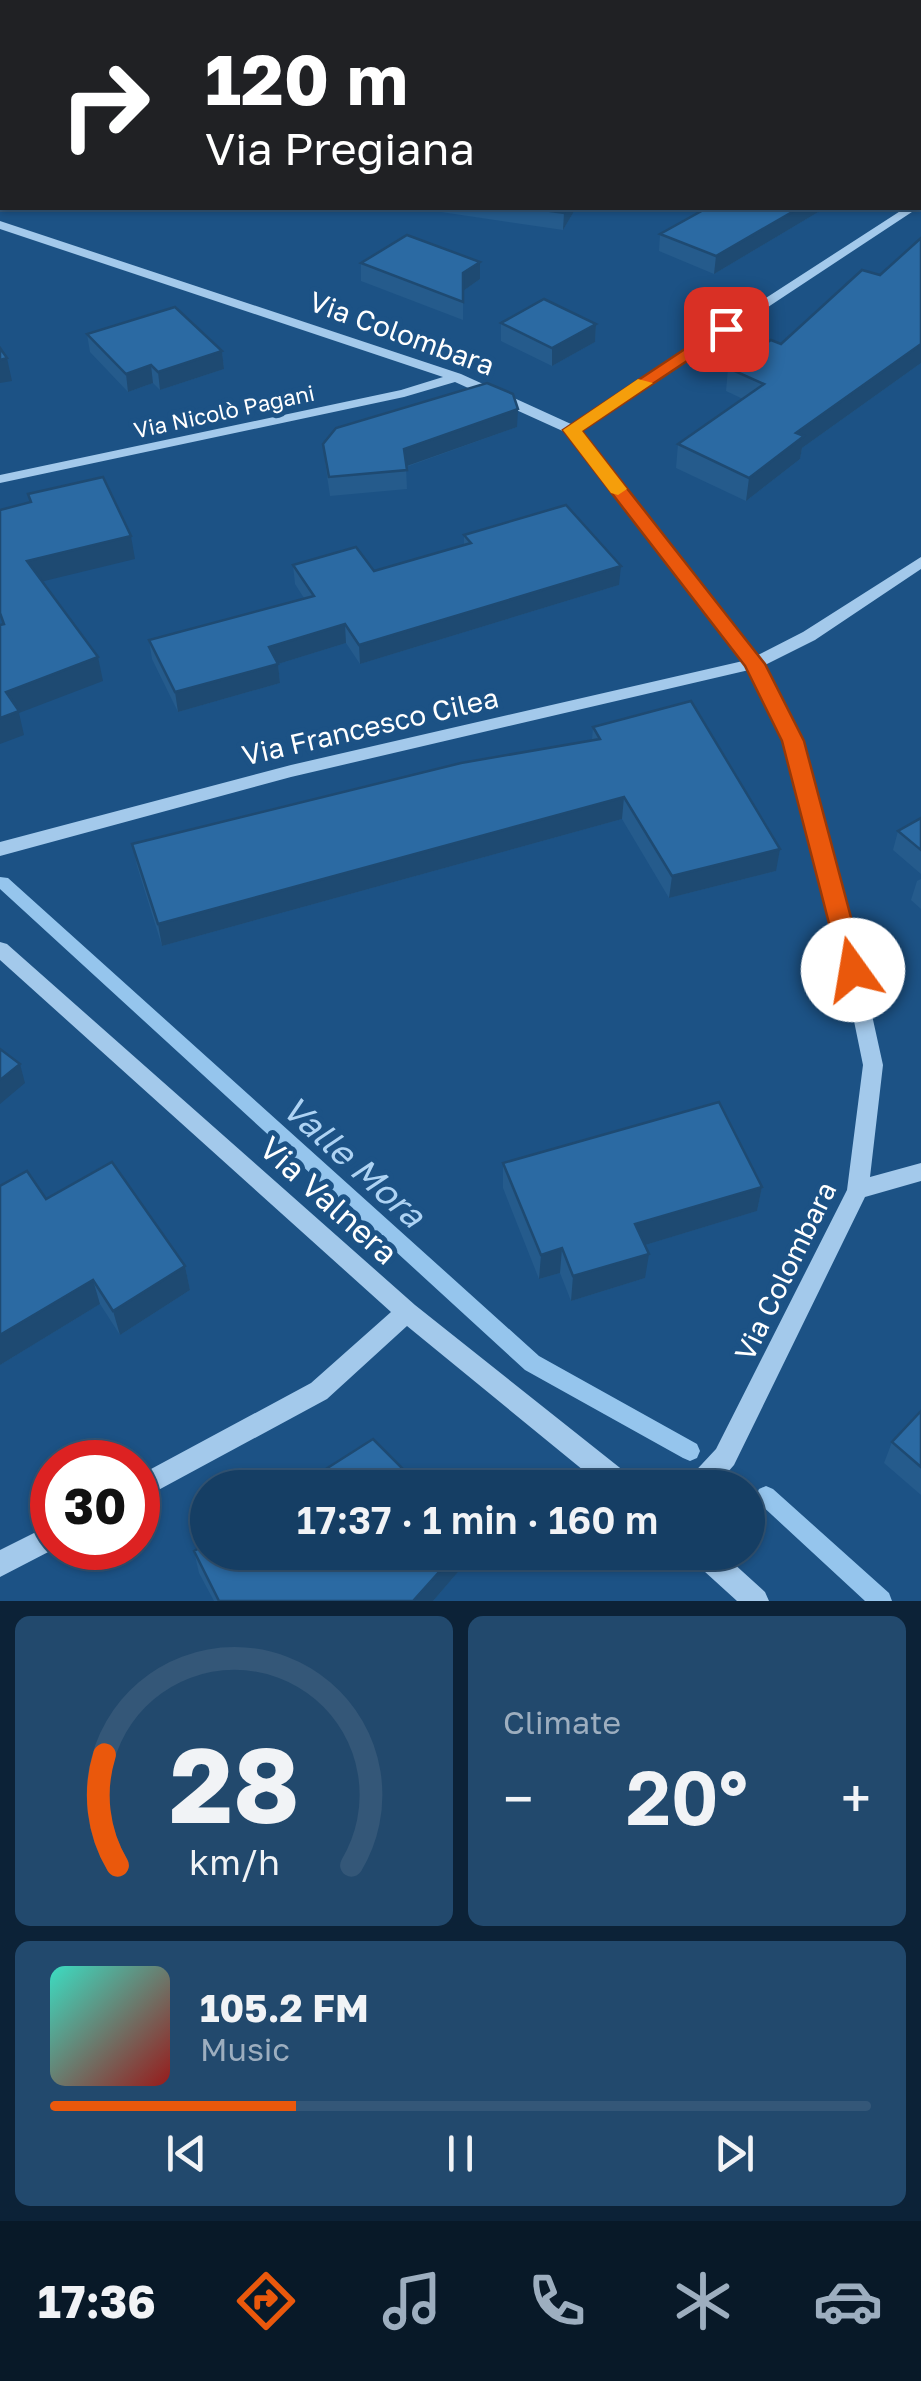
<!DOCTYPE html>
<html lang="en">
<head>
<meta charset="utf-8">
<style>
	:root { --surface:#153e64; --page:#22496d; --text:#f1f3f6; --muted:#9daebf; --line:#345778; --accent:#ea580c }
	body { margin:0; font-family:"Golos Text",sans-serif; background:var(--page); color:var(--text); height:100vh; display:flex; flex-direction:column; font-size:38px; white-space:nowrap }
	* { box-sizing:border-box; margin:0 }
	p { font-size:32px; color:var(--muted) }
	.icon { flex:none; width:55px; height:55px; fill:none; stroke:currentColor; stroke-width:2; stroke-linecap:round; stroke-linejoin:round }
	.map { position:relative; height:1601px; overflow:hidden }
	.sheet { display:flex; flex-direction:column; gap:15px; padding:15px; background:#0c2237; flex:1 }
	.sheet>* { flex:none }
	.hud { position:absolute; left:0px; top:0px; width:922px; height:210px; box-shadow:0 2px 8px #0004,0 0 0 2px var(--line); background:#202124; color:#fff; overflow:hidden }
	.speed { position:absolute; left:30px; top:1440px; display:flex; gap:20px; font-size:50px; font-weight:700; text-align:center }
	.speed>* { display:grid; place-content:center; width:130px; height:130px; border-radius:50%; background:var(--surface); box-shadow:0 2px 8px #0004,0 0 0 2px var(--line); line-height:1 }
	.speed .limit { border:15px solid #d22; background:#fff; color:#111 }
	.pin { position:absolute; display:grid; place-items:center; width:85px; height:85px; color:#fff; margin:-42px; border-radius:20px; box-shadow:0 5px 15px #0006 }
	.me { position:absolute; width:110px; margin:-55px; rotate:347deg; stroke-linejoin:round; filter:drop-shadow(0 0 8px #0008) }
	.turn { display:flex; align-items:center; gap:35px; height:210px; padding:0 40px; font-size:45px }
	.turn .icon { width:130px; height:130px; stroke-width:2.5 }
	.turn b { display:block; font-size:70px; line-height:85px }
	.big { font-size:75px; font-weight:600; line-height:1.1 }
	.sheet .widget { flex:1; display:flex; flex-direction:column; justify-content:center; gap:15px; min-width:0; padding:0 35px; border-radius:15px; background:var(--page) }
	.sheet .dial { align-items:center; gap:0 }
	.dial svg { height:260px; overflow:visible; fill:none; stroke:var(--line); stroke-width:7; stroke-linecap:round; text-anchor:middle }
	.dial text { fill:var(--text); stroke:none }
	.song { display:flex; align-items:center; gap:30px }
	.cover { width:120px; height:120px; border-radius:15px; background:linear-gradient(135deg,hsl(170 70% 55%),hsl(0 70% 35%)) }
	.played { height:10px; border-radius:5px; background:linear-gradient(90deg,var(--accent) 30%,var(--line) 30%) }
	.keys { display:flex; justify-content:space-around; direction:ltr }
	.heat { display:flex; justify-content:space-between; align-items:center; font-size:55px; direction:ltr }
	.sheet .tiles { flex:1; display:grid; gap:15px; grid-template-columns:1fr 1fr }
	.widget:last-child { grid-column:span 2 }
	.trip { position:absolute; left:190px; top:1470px; width:575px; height:100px; border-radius:50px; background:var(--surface); box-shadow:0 2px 8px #0004,0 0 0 2px var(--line); font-weight:600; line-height:100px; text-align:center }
	.dock { display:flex; height:160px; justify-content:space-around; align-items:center; background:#081928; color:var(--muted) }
	.dock .icon { width:70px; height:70px }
	.dock .selected { color:var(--accent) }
	.dock b { font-size:45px; color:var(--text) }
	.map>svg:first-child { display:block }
	.green { fill:#25659e }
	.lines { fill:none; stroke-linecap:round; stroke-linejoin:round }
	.stream { fill:#95c5ed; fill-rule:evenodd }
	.minor { fill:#a3c9eb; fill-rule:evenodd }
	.wall { fill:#255b8c }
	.shaded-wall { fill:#1e4a72 }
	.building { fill:#2b6aa3; stroke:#1e4a72; stroke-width:2.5 }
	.route { fill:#ea580c; stroke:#983908; stroke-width:2.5 }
	.slow { fill:#f59e0b }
	.labels { text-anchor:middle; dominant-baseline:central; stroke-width:10; stroke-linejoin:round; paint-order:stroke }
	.far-street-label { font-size:22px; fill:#fff; stroke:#1c5285 }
	.street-label { font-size:28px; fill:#fff; stroke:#1c5285 }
	.near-street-label { font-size:32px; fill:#fff; stroke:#1c5285 }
	.near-water-label { font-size:35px; font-style:italic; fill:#aed3f3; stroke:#1c5285 }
</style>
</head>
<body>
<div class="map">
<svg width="921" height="1601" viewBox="0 0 921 1601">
	<rect width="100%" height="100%" fill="#1c5285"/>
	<path class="green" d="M0,0h288l5,2h-291l-2,82z"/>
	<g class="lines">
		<path class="stream" d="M0,877l8,1 531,478 158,88 3,7 -3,7 -7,3 -7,-3 -158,-88 -525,-481z
			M766,1486l7,3 116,104 3,8h-27l-106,-98 -3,-7 3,-7z"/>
		<path class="minor" d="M920,8h1v11h-1z
			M920,183h1v7h-1z
			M0,202h2v6h4l-6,1z
			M905,208h13l-338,223 176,225 47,-24 118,-75v12l-106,71 -52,26 38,75 54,197 28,127 -13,112 51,-14v18l-56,16 -131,268 -20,23h-29l3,-9 28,-30 131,-259 16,-125 -26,-127 -52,-197 -36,-71 -458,107 -291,79v-14l291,-77 452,-104 -176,-228 -112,-51 -51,15 -404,86v-8l401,-85 42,-13 -443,-148v-8l461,153 110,50z
			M0,942l7,2 408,361 219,174 3,9h-32l-198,-162 -80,73 -189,102v-25l173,-93 80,-71 -391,-352z
			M52,1524v24h4l-56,29v-27z
			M690,1552h31l44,40 4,9h-32l-44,-40z"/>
	</g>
	<path class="wall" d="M414,208h162l-13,22z
		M825,208l-111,66 -55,-23 1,-17z
		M921,238v125l-119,85 -2,11 -54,42 -70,-33 2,-24 65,-45 -17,-8 2,-23 53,-24 99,-69z
		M361,263l119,16 -17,12v29l-102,-39z
		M501,323l95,1 -1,18 -43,24 -51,-25z
		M87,334l135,17 2,18 -64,21 -7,-7 -25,9 -38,-40z
		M517,427l-111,40 1,22 -77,7 -5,-34 -2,-18z
		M464,535l155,50 -259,79 -14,-21 -68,21 2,19 -102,29 -26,-53 -3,-19 155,-42 -9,-14 -2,-19 81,6 90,-26z
		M593,727l183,144 -107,27 -47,-79 -460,127 -25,-80 -5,-22 460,-104z
		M921,818v56l-28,-24 5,-19z
		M921,879v30l-10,-9 6,-19z
		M503,1163l259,24 -5,24 -112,34v33l-74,23 -11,-28 -21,6 -36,-91z
		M0,1186l46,13 139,67 5,24 -70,45 -20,-31 -100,61z
		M921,1411v84l-37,-32 8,-21z
		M194,1551l276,7 -37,43h-219l-15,-28z"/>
	<path class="shaded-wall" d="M567,208h9l-13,22 1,-17z
		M799,208h26l-111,66 2,-18z
		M480,262v17l-17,12v-18z
		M596,324l-1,18 -43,24v-18z
		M921,344v19l-119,85 -2,11 -54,42 3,-23 47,-45z
		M222,351l2,18 -64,21 -2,-18z
		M7,358l5,23 -12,2v-23z
		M151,365l2,18 -25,9 -2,-18z
		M518,409l-1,18 -113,40v-18z
		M131,536l4,23 -103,25 -5,-23z
		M621,566l-2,19 -259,79 -1,-19z
		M345,624l1,19 -68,21 2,19 -102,29 -3,-20 94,-45z
		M98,657l5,24 -84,32 5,22 -24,9v-26l6,-26z
		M624,797l-2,22 -460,127 -4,-22z
		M780,849l-4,22 -107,27 3,-22z
		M20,1064l5,19 -25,21v-24z
		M762,1187l-5,24 -125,38 3,-25z
		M562,1248l-2,25 -21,6 2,-24z
		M649,1254l-4,24 -74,23 2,-25z
		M185,1266l5,24 -70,45 -7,-24z
		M93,1280l7,24 -100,61v-30z
		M457,1552h13v6l-37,43h-20z"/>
	<path class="building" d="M529,208h38l-3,5z
		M707,208h92l-83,48 -56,-22z
		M407,235l73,27 -17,11v29l-102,-39z
		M921,238v106l-125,89 8,3 -55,42 -71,-34 86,-60 -36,-16 43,-28 10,4 81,-74 18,5z
		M544,299l52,25 -44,24 -51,-25z
		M175,307l47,44 -64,21 -7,-7 -25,9 -39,-40z
		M0,348l7,10 -7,2z
		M487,383l26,11 5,15 -114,40 3,21 -78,7 -6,-33 13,-16z
		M103,477l28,59 -104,25 71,96 -92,35 13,19 -19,7v-93l4,-1 -4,-11v-103l31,-8 -3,-8z
		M566,505l55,61 -262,79 -14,-21 -76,23 9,17 -103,28 -26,-52 165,-44 -21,-31 63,-18 18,24 97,-28 -7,-8z
		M691,701l89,148 -108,27 -48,-79 -466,127 -26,-80 329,-81 139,-24 -7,-12z
		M921,818v32l-23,-19z
		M0,1049l20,15 -20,16z
		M719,1102l43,85 -127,37 14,30 -76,22 -11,-28 -21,7 -38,-92z
		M112,1162l73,104 -72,45 -20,-31 -93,55v-149l27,-15 19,28z
		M921,1411v56l-29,-25z
		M373,1439l49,49h-126z
		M208,1543v9h249l-44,49h-194l-25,-50z"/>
	<path class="route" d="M721,325l14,4 -153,102 183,233 39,77 61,229 -12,9 -12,-9 -59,-229 -37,-75 -182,-236z"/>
	<path class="slow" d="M638,379l15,4 -71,48 45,58 -9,6 -7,-2 -48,-63z"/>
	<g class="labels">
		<g class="far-street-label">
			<text transform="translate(224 411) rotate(-12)">Via Nicolò Pagani</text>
		</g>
		<g class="street-label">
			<text transform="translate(402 333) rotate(20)">Via Colombara</text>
			<text transform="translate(370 726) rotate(-13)">Via Francesco Cilea</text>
			<text transform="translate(785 1271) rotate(-64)">Via Colombara</text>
		</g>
		<g class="near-street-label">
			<text transform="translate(329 1200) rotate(42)">Via Valnera</text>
		</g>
		<g class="near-water-label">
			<text transform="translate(354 1161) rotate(42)">Valle Mora</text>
		</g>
	</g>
</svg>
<div class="speed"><div class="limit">30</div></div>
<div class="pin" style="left:726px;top:329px;background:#d93025"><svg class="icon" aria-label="arrive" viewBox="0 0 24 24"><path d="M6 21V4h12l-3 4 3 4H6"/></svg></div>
<svg class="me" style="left:853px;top:970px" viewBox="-20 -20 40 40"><circle r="19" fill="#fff"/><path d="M0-13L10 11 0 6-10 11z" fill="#ea580c"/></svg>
<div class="trip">17:37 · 1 min · 160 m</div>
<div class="hud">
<div class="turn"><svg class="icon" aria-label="right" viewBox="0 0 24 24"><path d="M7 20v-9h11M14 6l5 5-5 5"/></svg><div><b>120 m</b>Via Pregiana</div></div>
</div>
</div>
<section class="sheet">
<div class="tiles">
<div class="widget dial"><svg viewBox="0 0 100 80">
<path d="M14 69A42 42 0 1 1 86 69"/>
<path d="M14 69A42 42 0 0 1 10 35" stroke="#ea580c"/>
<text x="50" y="56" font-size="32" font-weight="700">28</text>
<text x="50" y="72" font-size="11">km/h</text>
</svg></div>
<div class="widget"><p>Climate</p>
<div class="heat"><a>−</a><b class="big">20°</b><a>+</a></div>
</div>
<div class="widget">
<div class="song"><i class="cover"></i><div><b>105.2 FM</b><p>Music</p></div></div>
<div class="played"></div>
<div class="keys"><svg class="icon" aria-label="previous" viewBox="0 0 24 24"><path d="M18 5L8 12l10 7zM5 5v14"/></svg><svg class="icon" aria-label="pause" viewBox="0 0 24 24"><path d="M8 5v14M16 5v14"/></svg><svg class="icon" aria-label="next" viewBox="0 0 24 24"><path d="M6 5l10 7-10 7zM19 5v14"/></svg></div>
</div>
</div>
</section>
<nav class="dock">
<b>17:36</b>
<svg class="icon selected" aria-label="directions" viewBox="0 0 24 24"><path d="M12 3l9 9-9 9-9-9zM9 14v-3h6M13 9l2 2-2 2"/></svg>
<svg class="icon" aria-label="music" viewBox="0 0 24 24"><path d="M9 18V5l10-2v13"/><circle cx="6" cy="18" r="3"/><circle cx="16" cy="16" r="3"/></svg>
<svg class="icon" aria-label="phone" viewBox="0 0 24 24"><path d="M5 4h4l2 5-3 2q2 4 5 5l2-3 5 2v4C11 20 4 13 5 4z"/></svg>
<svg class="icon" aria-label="climate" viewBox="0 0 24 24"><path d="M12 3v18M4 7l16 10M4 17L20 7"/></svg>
<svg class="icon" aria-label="car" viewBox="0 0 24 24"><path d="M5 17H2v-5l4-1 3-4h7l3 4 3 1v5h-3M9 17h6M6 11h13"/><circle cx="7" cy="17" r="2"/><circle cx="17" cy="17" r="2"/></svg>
</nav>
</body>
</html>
